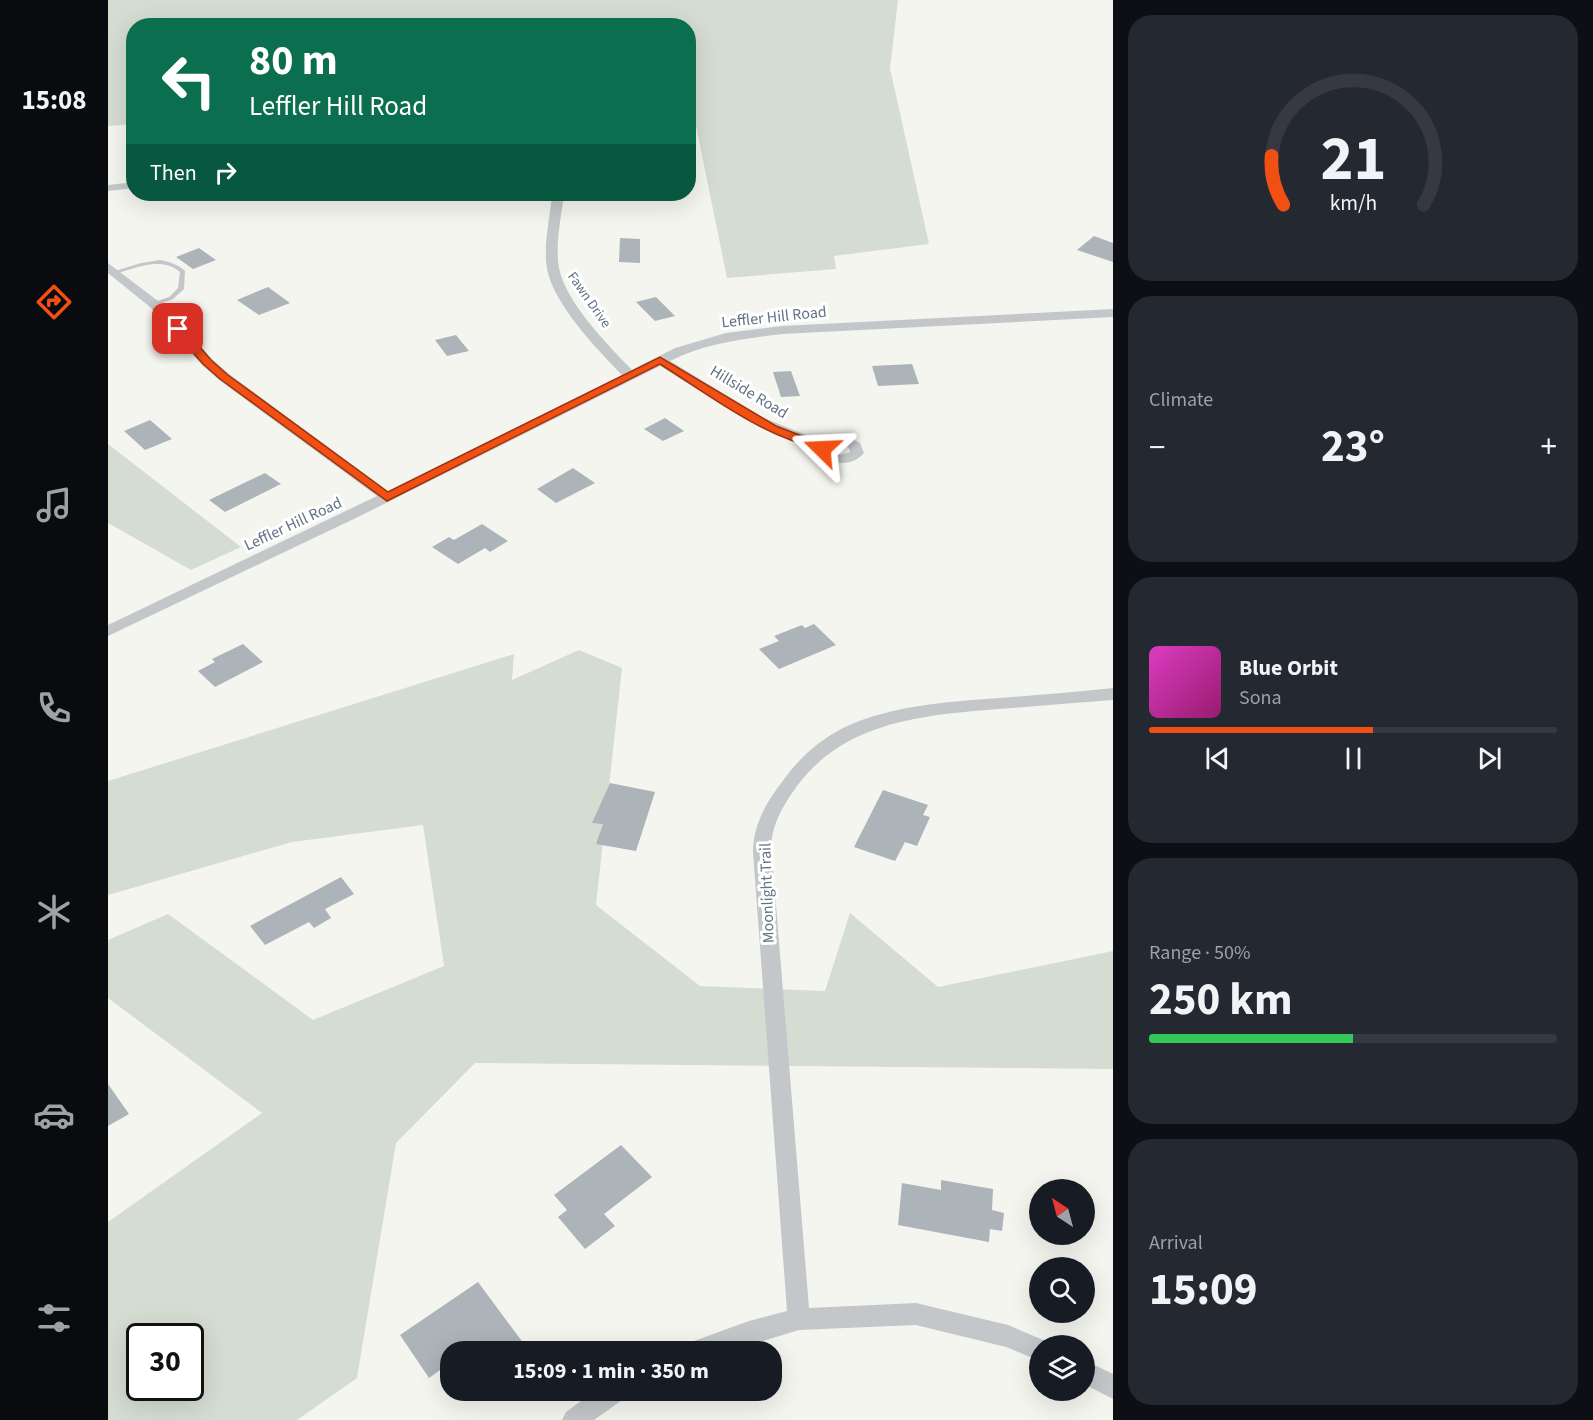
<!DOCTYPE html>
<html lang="en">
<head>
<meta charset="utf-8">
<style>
	:root { --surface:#171b24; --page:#242831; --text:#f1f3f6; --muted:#9ea1a6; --line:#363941; --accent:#f14f14 }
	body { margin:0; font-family:"Source Sans 3",sans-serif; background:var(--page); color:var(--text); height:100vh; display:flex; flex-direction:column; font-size:22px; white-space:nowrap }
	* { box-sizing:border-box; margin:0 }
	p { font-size:20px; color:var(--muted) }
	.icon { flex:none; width:33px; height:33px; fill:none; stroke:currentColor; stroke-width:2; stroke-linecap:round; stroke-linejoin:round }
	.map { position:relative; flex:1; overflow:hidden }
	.sheet { display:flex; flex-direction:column; gap:15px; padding:15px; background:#0d0f14; width:480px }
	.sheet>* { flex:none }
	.hud { position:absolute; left:18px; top:18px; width:570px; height:183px; border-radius:24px; box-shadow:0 6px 24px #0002; background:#0b6e4f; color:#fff; overflow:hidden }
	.needle { width:39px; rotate:324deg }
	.fabs { position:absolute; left:921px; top:1179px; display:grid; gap:12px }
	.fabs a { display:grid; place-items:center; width:66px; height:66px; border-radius:50%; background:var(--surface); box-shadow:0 6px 24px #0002; font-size:30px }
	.speed { position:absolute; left:18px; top:1323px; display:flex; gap:12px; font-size:30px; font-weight:700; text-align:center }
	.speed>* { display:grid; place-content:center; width:78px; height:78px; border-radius:50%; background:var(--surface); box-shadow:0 6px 24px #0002; line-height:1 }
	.speed .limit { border:3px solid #111; border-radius:9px; background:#fff; color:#111 }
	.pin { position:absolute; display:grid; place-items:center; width:51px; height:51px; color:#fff; margin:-26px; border-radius:12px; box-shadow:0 3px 9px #0006 }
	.me { position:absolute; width:66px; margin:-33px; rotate:291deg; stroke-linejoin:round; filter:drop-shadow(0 0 4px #0008) }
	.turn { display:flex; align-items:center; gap:21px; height:126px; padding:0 24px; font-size:27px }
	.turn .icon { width:78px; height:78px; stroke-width:2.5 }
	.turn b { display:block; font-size:42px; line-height:51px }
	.then { display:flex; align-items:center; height:57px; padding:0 24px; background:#0003; gap:12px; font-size:22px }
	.big { font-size:45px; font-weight:700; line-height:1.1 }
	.sheet .tile { flex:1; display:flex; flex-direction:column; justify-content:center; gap:9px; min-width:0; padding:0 21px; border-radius:24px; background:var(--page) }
	.sheet .dial { align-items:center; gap:0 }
	.dial svg { height:156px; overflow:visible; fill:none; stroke:var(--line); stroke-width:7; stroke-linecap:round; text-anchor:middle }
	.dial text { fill:var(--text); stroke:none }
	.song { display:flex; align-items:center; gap:18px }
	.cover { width:72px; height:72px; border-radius:9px; background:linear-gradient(135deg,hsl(310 70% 55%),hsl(320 70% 35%)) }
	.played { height:6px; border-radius:3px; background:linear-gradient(90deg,var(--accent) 55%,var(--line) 55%) }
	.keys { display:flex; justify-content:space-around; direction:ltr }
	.heat { display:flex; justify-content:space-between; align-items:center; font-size:33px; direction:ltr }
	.charge { height:9px; border-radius:4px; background:linear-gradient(90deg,#34c759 50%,var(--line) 0) }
	.trip { position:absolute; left:332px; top:1341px; width:342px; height:60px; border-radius:24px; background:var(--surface); box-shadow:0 6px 24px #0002; font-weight:700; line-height:60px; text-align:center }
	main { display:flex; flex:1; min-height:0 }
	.dock { display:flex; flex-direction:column; width:108px; justify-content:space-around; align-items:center; background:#090b0e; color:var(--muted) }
	.dock .icon { width:42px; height:42px }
	.dock .on { color:var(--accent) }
	.dock b { font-size:27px; color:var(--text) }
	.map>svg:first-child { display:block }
	.green { fill:#d5dcd1; fill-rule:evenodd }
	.building { fill:#acb3b9 }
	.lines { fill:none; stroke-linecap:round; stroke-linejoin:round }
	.service { fill:#c3c7ca; fill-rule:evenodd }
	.minor { fill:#c3c7ca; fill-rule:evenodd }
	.route { fill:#f14f14; stroke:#9d330d; stroke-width:1.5 }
	.labels { text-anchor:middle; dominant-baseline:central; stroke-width:6; stroke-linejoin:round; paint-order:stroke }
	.far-street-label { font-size:14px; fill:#617384; stroke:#fff }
	.street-label { font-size:16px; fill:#617384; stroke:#fff }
</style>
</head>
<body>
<main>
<nav class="dock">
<b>15:08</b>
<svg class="icon on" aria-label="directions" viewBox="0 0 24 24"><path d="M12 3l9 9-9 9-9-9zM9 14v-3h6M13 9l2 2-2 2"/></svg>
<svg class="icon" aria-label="music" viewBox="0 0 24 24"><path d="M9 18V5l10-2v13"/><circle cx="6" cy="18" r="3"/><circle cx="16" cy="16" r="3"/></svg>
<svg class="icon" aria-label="phone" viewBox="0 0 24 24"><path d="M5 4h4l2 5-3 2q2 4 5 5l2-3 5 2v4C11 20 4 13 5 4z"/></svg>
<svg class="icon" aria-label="climate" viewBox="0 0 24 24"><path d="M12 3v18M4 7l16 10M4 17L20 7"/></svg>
<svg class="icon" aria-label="car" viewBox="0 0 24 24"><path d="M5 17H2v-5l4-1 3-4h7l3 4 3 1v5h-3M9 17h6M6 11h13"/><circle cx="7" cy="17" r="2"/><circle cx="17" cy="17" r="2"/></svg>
<svg class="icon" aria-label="filters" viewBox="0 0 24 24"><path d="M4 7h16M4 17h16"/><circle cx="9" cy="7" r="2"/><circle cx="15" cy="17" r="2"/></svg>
</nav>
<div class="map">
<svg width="1005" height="1420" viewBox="0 0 1005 1420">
	<rect width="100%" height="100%" fill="#f5f5f0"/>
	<path class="green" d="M0,0h790l-8,68 39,176 -95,12 2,13 -109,9 -34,-167h-4l-1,-85h-554l-1,98 -25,2z
		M0,444l133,103 -50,23 -83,-47z
		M471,650l43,18 -26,237 104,81 125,5 25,-78 88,74 175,-36v118l-638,-6 -79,80 -39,235 -60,42h-189v-198l154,-109 -154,-115v-58l60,-26 145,106 131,-54 -21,-141 -131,17 -184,53v-114l406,-127 -2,26zM32,1336h50v52h-50z"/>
	<path class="building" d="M986,236l19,7v19l-36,-12z
		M512,238l20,1v24l-21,-1z
		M91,248l17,12 -23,9 -17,-12z
		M160,287l22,16 -31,12 -22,-15z
		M548,297l19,19 -20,5 -19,-19z
		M348,335l13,16 -22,5 -12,-16z
		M804,364l7,20 -41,2 -6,-20z
		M683,371l9,25 -19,1 -8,-25z
		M557,418l19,13 -21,10 -19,-12z
		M42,420l22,19 -27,11 -21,-19z
		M465,468l22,15 -39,20 -19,-14z
		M157,473l16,11 -56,28 -16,-12z
		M374,524l26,17 -18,11 -5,-4 -27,16 -26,-17 17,-10 5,3z
		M706,624l22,21 -57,24 -20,-20 20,-8 -5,-5 28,-11 3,3z
		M135,644l20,18 -48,25 -17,-16 17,-9 -3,-3z
		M502,783l45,9 -19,59 -40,-7 7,-20 -11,-1z
		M775,790l45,15 -5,10 7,2 -13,29 -12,-4 -10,19 -41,-14z
		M233,877l13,17 -29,15 6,9 -17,10 -5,-6 -44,23 -15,-19z
		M0,1084l21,30 -21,12z
		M513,1145l31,32 -48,37 11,12 -30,23 -27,-32 9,-7 -13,-15z
		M833,1180l52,9 -1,21 12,3 -2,18 -12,-2 -1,13 -91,-17 4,-42 39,7z
		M370,1282l46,62 -11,8h-27l-6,-9 -13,9h-17v11l-21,15 -29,-43z"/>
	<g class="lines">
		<path class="service" d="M52,260c10,2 17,4 25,11l-1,18 -11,10 -19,7 -3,-2 1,-1 17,-6 9,-9 2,-16c-19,-16 -44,-4 -65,2l-3,-2 29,-9z"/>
		<path class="minor" d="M26,182v6l-26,3v-6z
			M444,194h12c-3,24 -9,51 -5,74 7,35 49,77 73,102l43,-22 51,-15 56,-7 331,-17v8l-331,17c-39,5 -76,9 -112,27l94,57 57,23c13,-10 26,-5 39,2l4,10c-12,14 -32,12 -46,2l-2,-7c-58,-16 -105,-51 -156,-82l-302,151 -250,119v-11l269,-129 -158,-116 -17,-15 -52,-58 -42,-34v-10l50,38 54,58 17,15 159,117 234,-116c-25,-26 -68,-70 -75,-106 -4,-24 3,-51 5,-75zM731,443l10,5 1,4 -10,3 -10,-4 3,-7z
			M1005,688v12c-38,3 -76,6 -114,9 -75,6 -154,12 -202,77 -13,18 -24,36 -26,58l38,464 107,-5 92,22 40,17 2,4h-10v15l-34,-14 -90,-22 -117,5 -73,22h-43l3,-8 8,-3 55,-20 38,-10 -34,-459c0,-26 13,-50 29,-70 16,-23 36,-41 61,-54 48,-23 104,-26 156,-30 38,-3 76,-6 114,-10z
			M976,1360l29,14v25l-29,-15z
			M488,1390h33l-4,8 -31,22h-32l4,-8z"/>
	</g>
	<path class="route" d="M66,326h8l29,34 17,15 160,117 272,-135 116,69 52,20 -2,5h-8l-1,-3c-57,-13 -108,-53 -157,-84l-273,137 -167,-122 -17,-15 -29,-33z"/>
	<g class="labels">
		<g class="far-street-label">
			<text transform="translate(481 300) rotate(55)">Fawn Drive</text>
		</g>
		<g class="street-label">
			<text transform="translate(666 317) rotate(-6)">Leffler Hill Road</text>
			<text transform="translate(641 392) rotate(31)">Hillside Road</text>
			<text transform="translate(185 524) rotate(-25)">Leffler Hill Road</text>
			<text transform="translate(659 893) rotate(-92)">Moonlight Trail</text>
		</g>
	</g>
</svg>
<div class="fabs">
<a><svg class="needle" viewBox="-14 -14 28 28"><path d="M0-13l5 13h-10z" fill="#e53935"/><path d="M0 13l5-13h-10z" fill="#9ea1a6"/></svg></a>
<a><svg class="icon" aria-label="search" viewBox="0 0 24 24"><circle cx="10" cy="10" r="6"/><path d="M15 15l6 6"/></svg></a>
<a><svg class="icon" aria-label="layers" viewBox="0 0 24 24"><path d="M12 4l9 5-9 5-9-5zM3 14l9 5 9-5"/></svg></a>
</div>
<div class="speed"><div class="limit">30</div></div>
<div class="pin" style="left:70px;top:329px;background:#d93025"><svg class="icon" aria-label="arrive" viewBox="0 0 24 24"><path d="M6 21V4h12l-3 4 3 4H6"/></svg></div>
<svg class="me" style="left:714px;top:449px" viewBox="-20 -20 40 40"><path d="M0-17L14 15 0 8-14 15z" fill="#f14f14" stroke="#fff" stroke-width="4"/></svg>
<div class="trip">15:09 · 1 min · 350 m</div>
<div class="hud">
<div class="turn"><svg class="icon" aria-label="left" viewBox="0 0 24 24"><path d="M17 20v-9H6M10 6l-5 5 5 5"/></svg><div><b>80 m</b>Leffler Hill Road</div></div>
<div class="then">Then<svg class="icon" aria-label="right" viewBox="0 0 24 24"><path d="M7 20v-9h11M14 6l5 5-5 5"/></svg></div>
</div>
</div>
<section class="sheet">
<div class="tile dial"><svg viewBox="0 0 100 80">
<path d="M14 69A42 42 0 1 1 86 69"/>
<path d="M14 69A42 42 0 0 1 8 44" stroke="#f14f14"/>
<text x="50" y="56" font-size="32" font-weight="700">21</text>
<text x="50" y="72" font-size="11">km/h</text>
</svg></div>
<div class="tile"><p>Climate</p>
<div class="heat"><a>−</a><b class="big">23°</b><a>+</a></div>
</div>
<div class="tile">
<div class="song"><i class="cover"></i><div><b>Blue Orbit</b><p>Sona</p></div></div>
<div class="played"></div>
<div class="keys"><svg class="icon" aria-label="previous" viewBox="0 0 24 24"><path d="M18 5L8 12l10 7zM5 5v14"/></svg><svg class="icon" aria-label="pause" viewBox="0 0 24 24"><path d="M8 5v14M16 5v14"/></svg><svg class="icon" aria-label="next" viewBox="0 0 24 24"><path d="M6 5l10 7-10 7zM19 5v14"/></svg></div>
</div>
<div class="tile"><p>Range · 50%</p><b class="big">250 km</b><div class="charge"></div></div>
<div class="tile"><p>Arrival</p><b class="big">15:09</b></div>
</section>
</main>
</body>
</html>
